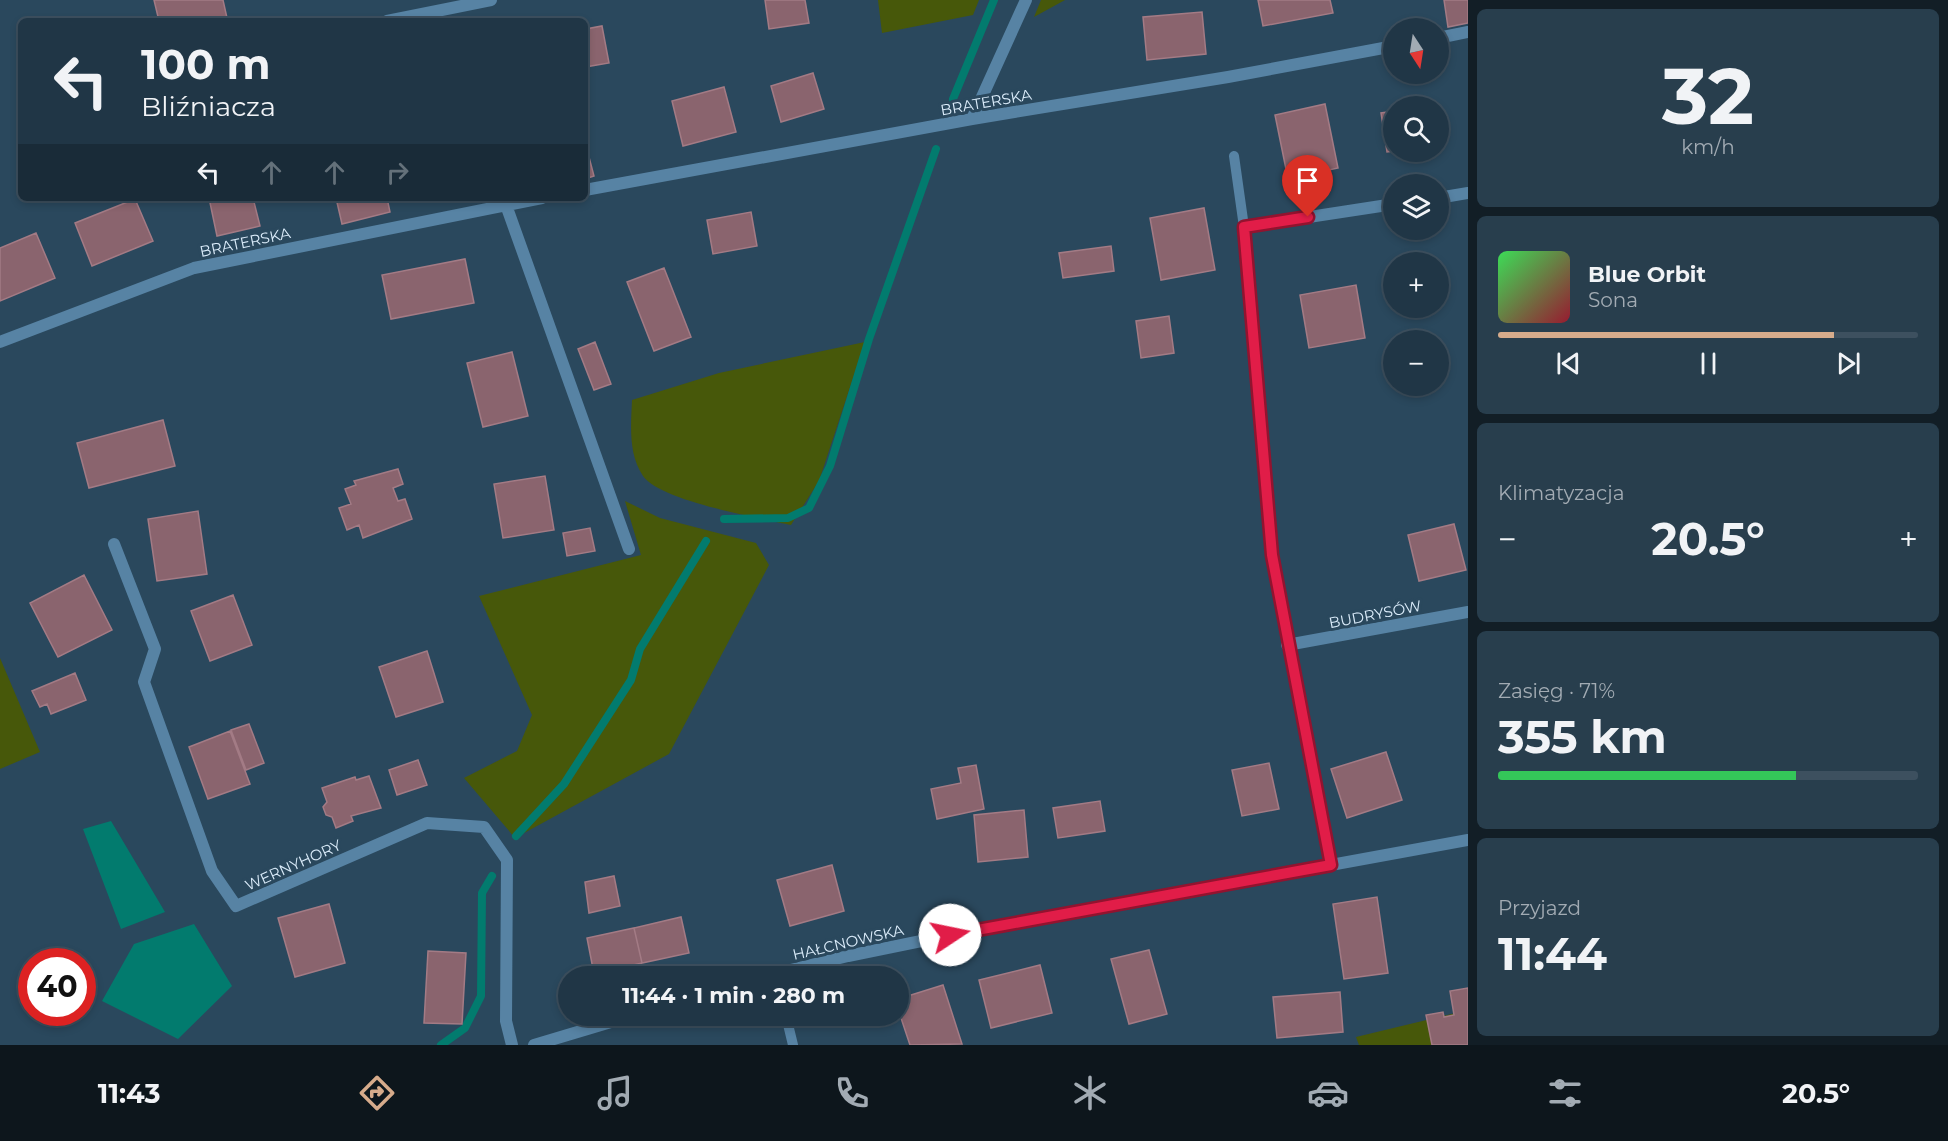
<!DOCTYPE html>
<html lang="pl">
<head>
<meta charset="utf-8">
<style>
	:root { --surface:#203646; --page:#283e4d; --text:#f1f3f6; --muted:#a2abb3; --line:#3d505f; --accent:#d6ab8b }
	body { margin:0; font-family:Montserrat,sans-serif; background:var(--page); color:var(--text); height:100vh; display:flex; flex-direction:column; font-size:22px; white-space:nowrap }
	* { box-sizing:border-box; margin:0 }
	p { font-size:20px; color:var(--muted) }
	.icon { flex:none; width:33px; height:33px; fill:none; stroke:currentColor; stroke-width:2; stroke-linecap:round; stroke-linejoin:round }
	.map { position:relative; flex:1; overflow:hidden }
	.panel { display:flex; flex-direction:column; gap:9px; padding:9px; background:#121e26; width:480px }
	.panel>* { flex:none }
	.hud { position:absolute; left:18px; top:18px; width:570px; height:183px; border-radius:9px; box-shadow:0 3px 9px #0003,0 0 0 2px var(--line); background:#203646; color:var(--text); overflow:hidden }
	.needle { width:39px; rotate:168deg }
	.fabs { position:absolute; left:1383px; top:18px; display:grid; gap:12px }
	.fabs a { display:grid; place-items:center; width:66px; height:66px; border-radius:50%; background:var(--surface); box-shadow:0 3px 9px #0003,0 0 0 2px var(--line); font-size:30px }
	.speed { position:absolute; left:18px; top:948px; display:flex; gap:12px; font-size:30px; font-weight:700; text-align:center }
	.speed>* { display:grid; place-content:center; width:78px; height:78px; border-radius:50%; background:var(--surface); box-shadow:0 3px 9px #0003,0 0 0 2px var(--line); line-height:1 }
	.speed .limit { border:9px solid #d22; background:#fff; color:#111 }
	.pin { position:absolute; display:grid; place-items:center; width:51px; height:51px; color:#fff; margin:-62px -26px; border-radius:50% 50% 50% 0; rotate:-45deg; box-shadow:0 0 6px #0007 }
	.pin .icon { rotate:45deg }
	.me { position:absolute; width:66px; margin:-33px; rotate:79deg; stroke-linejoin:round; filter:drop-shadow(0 0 4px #0008) }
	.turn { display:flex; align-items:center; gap:21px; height:126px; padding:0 24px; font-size:27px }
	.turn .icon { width:78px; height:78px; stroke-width:2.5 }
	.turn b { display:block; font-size:42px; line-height:51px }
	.lanes { display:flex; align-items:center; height:57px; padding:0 24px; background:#0003; justify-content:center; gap:30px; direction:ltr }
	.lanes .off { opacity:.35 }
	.big { font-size:45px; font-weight:700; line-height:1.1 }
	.panel .widget { flex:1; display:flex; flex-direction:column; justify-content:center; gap:9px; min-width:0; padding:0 21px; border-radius:9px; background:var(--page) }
	.panel .dial { align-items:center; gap:0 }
	.dial b { font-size:78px; line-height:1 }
	.song { display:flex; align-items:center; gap:18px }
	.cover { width:72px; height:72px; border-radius:9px; background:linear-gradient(135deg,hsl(130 70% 55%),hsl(350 70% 35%)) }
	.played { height:6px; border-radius:3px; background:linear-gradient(90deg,var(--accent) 80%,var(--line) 80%) }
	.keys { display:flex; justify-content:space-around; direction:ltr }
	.heat { display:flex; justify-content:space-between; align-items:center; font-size:33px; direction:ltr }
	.charge { height:9px; border-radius:4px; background:linear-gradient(90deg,#34c759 71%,var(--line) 0) }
	.trip { position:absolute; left:558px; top:966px; width:351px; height:60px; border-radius:30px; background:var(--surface); box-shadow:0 3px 9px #0003,0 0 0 2px var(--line); font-weight:700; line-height:60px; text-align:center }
	.dock { display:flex; height:96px; justify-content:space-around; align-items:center; background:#0d161c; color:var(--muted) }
	.dock .icon { width:42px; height:42px }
	.dock .active { color:var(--accent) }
	.dock b { font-size:27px; color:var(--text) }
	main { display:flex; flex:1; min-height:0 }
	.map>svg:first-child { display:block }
	.green { fill:#47580a }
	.water { fill:#027b6e }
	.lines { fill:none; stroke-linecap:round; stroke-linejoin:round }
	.stream { stroke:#027b6e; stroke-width:8 }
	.building { fill:#8a646e; stroke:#a37b85; stroke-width:1.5 }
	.service { stroke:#5783a4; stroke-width:10 }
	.minor { stroke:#5783a4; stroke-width:12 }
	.tertiary { stroke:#5783a4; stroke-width:12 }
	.route-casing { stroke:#92132f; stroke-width:15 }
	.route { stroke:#e11d48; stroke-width:10 }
	.labels { text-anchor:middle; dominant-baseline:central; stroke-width:6; stroke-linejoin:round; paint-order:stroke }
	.street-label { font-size:15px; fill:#dcedfb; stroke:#2a485d }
</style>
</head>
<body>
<main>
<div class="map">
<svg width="1468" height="1045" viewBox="0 0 1468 1045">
	<rect width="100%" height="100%" fill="#2a485d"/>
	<path class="green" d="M878,0h101l-6,15 -91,18z
		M1041,0h24l-31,17z
		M865,342l-46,139 -28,44c-31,-7 -131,-24 -148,-49 -15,-22 -12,-51 -11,-76l87,-27z
		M625,501l35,17 96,25 13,22 -100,189 -154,84 -51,-60 53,-27 15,-36 -53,-119 162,-41z
		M0,658l40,94 -40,17z
		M1468,1010v35h-109l-3,-8z"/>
	<path class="water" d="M111,821l54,91 -44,17 -38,-100z
		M194,924l38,62 -54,53 -76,-38 32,-57z"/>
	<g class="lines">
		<path class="stream" d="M953,99l41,-99
			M724,519l64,-1 21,-10 21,-42 39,-127 67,-190
			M516,836l48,-52 67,-104 9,-31 66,-108
			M441,1045l24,-17 16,-32 1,-103 10,-17"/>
	</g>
	<path class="building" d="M154,0h69l4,18 -11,3h-57z
		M765,0h40l4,23 -40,6z
		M1258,0h72l3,13 -70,13z
		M1444,0h24v23l-20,4z
		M1202,12l4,42 -59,6 -4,-43z
		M602,26l7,37 -24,4 1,-38z
		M813,73l11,36 -43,13 -10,-36z
		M724,87l12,45 -53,14 -11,-45z
		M1325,104l13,64 -50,11 -13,-64z
		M1394,111v40l-7,1 -6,-39z
		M585,142l9,34 -9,3z
		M209,198h44l7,28 -43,10z
		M336,198h51l3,14 -48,12z
		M135,199l18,42 -61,25 -17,-43z
		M1204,208l11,62 -54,10 -11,-62z
		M751,212l6,34 -44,8 -6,-34z
		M36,233l19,45 -55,23v-53z
		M1111,246l3,25 -51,7 -4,-25z
		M465,259l9,44 -83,16 -9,-44z
		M664,268l27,69 -37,14 -27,-69z
		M1356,285l9,53 -56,10 -9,-53z
		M1169,316l5,37 -33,5 -5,-37z
		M595,342l16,42 -17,6 -16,-41z
		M512,352l16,64 -45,11 -16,-64z
		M163,420l12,46 -86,22 -12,-45z
		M398,469l5,15 -10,4 5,13 7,-2 7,20 -49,19 -4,-13 -12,5 -8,-22 12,-4 -6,-15 11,-4 -2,-4z
		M545,476l9,54 -51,8 -9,-54z
		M198,511l9,63 -50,7 -9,-62z
		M1454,524l12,46 -47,11 -11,-46z
		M590,528l5,23 -28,5 -4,-23z
		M84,575l28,55 -54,27 -28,-54z
		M233,595l19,50 -42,16 -19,-50z
		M427,651l16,51 -47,15 -17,-50z
		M75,673l11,27 -35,14 -4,-10 -7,3 -8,-16z
		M249,724l15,39 -18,7 -15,-40z
		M230,731l20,53 -42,15 -19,-52z
		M1386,752l16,48 -55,18 -16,-49z
		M418,760l9,25 -30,10 -8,-25z
		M1269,763l10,46 -37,7 -10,-46z
		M976,765l8,44 -47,10 -6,-30 30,-6 -3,-15z
		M369,776l12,32 -30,8 2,5 -17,7 -4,-11 -6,-2 -3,-8 4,-5 -5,-14 33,-11 1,3z
		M1100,801l5,30 -47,7 -5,-30z
		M1024,810l4,47 -50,5 -4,-47z
		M832,865l12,46 -54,15 -13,-46z
		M614,876l6,30 -31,7 -4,-31z
		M1377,897l11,76 -44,6 -11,-75z
		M329,904l16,59 -50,14 -17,-59z
		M681,917l8,36 -47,10 -8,-35z
		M634,928l8,35 -48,11 -7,-36z
		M1149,950l18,64 -38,10 -18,-65z
		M428,951l38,2 -4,71 -38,-1z
		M1040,965l12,48 -61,15 -12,-48z
		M943,985l19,59 -52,1 -12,-36v-10z
		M1468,988v57h-36l-6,-30 17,-3 1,5 10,-2 -4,-24z
		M1340,992l3,40 -66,6 -4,-41z"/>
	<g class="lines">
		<path class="service" d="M1234,156l10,71
			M786,1016l7,29"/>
		<path class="minor" d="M387,21l104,-21
			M1438,38l30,-6
			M972,119l54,-119
			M585,190l387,-71 256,-42 166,-31
			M1438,198l30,-5
			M506,205l123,344
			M0,342l194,-74 348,-70
			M114,544l41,105 -11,33 68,189 24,35 191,-83 57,4 23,33 -1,161 6,24
			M1287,645l181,-33
			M1331,865l-59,-310 -28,-328 150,-23"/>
		<path class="tertiary" d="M766,976l82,-20 122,-25 498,-91
			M534,1045l97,-29"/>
	</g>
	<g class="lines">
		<g class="route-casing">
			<path id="route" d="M950,935l381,-70 -59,-310 -28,-328 64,-10"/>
		</g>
		<use href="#route" class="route"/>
	</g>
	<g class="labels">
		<g class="street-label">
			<text transform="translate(986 102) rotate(-10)">BRATERSKA</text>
			<text transform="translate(245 242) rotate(-12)">BRATERSKA</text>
			<text transform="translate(1375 614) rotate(-11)">BUDRYSÓW</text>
			<text transform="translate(293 865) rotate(-24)">WERNYHORY</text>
			<text transform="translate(848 942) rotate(-13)">HAŁCNOWSKA</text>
		</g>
	</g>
</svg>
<div class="fabs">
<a><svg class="needle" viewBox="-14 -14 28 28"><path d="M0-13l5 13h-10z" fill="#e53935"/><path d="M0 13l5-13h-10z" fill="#a2abb3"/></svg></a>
<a><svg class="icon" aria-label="search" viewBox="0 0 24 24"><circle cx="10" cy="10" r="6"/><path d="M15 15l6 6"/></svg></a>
<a><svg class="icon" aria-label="layers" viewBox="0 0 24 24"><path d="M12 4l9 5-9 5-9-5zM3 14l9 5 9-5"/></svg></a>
<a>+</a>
<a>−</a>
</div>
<div class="speed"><div class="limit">40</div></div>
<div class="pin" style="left:1308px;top:217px;background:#d93025"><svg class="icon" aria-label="arrive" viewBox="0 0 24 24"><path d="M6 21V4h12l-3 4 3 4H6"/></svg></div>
<svg class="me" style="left:950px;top:935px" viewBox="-20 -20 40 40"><circle r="19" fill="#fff"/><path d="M0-13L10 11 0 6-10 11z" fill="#e11d48"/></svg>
<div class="trip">11:44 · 1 min · 280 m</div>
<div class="hud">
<div class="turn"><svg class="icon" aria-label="left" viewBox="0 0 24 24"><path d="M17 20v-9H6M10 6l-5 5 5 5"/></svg><div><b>100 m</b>Bliźniacza</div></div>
<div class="lanes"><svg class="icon" aria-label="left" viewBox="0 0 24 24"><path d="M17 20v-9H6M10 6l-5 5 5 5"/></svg><svg class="icon off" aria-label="ahead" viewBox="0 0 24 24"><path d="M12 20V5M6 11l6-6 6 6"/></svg><svg class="icon off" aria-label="ahead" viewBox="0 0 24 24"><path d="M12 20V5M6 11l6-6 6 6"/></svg><svg class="icon off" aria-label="right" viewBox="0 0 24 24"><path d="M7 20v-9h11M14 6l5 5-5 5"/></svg></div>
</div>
</div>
<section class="panel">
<div class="widget dial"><b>32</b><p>km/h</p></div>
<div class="widget">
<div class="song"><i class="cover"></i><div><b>Blue Orbit</b><p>Sona</p></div></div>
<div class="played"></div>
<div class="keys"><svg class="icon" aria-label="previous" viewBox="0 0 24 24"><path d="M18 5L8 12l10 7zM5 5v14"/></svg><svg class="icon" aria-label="pause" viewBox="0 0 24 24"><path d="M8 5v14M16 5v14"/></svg><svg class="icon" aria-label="next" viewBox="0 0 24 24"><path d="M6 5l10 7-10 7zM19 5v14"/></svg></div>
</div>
<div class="widget"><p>Klimatyzacja</p>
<div class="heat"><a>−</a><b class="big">20.5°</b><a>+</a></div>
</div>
<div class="widget"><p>Zasięg · 71%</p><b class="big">355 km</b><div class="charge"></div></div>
<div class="widget"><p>Przyjazd</p><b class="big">11:44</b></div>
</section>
</main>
<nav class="dock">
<b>11:43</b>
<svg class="icon active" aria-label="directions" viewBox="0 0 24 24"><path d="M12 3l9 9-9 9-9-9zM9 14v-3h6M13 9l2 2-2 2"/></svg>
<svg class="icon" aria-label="music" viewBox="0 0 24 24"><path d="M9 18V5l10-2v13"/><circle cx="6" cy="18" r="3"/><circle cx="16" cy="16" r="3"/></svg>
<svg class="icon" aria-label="phone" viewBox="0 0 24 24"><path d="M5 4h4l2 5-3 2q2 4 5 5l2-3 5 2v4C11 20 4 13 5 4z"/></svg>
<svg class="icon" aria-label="climate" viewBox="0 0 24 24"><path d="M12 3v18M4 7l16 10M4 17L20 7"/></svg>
<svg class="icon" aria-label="car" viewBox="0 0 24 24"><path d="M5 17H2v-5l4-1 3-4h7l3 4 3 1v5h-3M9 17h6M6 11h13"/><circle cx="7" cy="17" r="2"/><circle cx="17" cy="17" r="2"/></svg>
<svg class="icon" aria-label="filters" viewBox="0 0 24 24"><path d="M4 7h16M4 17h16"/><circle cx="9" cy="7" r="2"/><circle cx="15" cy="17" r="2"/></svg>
<b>20.5°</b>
</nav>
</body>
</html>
